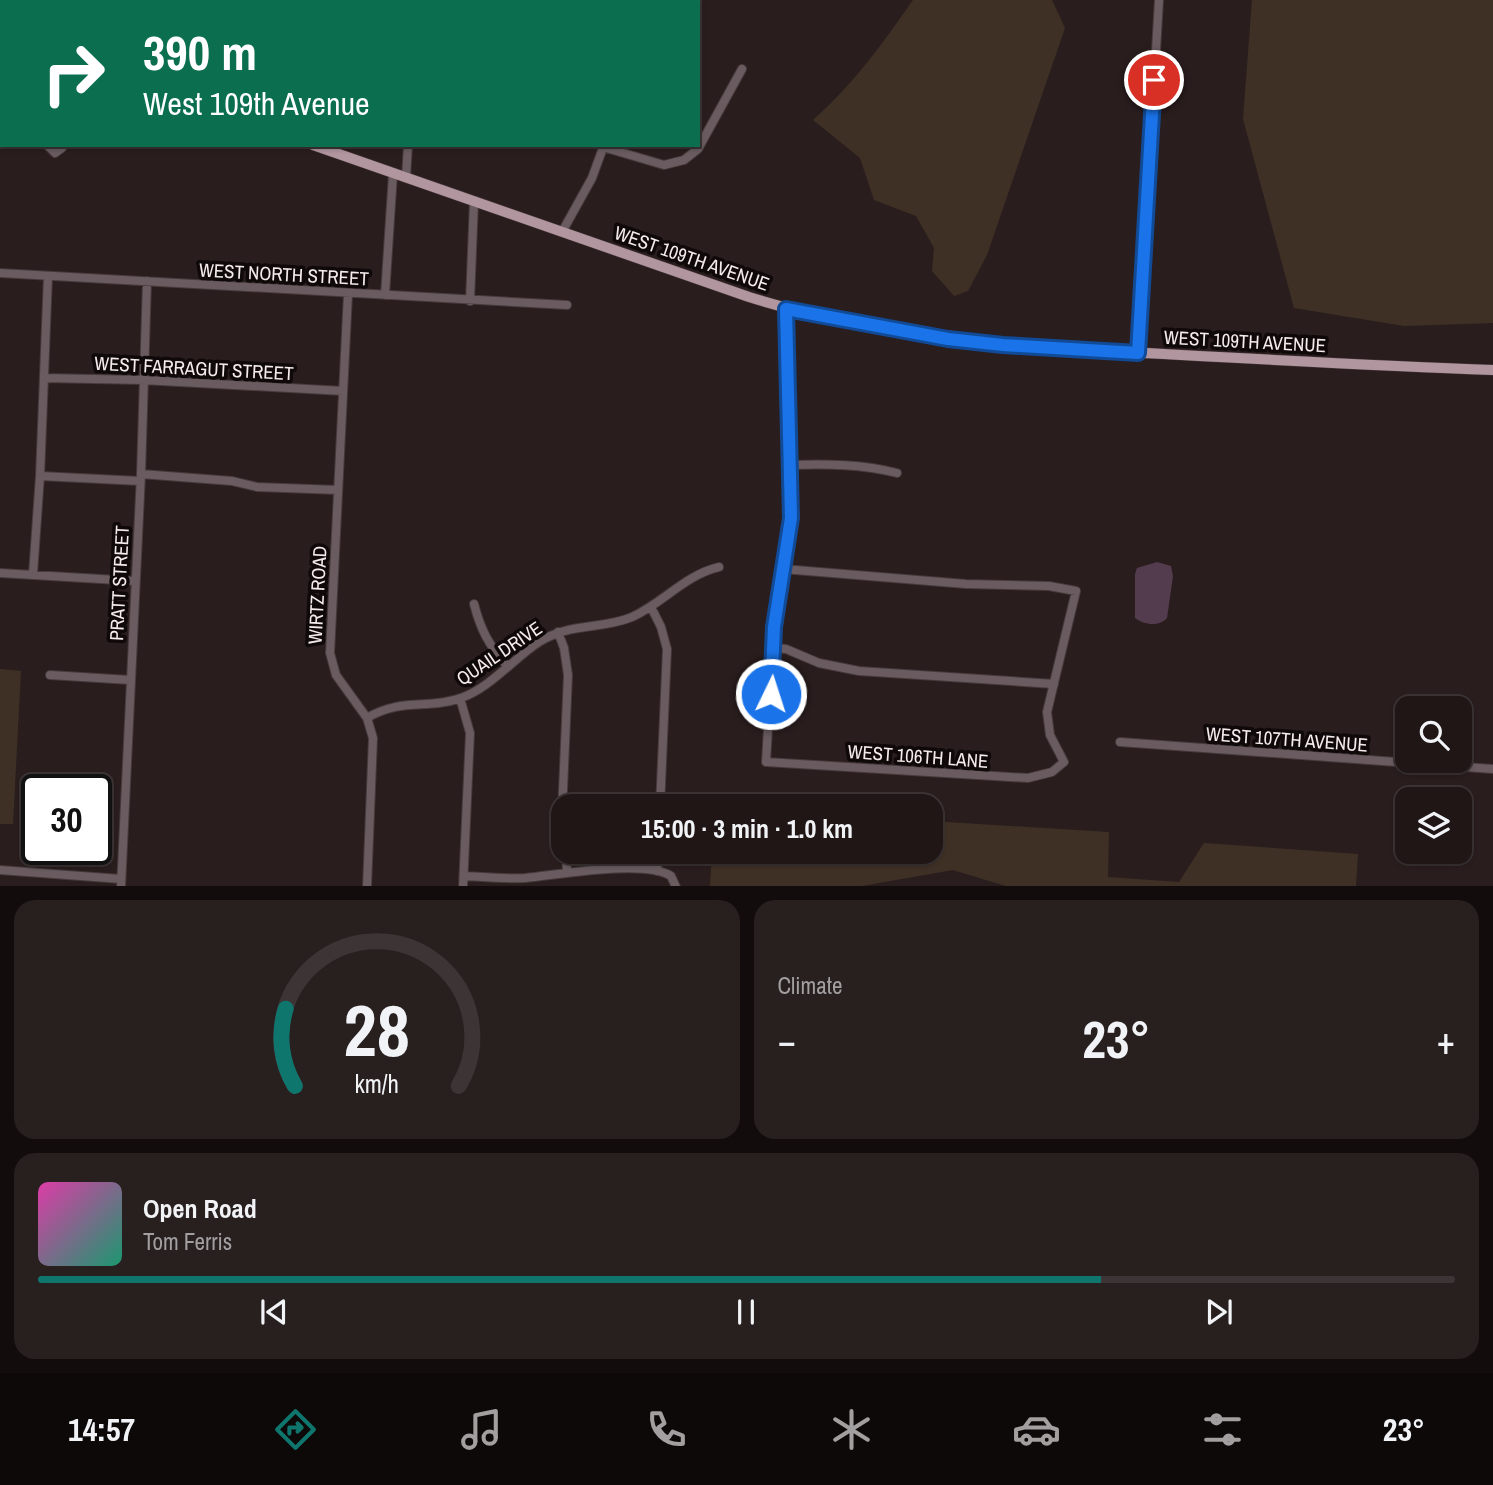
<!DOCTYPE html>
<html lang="en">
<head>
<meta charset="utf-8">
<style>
	:root { --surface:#201616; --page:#281f1f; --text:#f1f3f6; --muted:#a29fa1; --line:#3d3535; --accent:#0f766e }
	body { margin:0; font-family:"Archivo Narrow",sans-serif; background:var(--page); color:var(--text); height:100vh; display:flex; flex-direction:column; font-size:26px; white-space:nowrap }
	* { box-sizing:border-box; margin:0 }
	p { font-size:23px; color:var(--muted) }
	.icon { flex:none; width:38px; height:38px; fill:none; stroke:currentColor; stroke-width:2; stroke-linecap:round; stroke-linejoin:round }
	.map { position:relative; height:886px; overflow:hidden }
	.panel { display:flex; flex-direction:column; gap:14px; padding:14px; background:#120c0c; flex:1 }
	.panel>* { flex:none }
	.hud { position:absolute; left:0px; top:0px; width:700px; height:147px; box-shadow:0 2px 5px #0004,0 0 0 2px var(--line); background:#0b6e4f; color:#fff; overflow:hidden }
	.fabs { position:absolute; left:1395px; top:696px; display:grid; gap:14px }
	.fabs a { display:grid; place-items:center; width:77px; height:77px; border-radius:14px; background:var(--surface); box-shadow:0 2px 5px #0004,0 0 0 2px var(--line); font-size:35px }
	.speed { position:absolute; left:21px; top:774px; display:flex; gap:14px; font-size:35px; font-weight:700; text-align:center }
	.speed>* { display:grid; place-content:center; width:91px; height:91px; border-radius:50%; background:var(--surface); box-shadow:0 2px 5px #0004,0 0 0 2px var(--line); line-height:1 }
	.speed .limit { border:4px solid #111; border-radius:10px; background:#fff; color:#111 }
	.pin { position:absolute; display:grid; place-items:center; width:60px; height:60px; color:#fff; margin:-30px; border:4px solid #fff; border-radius:50%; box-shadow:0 2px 7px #0007 }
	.me { position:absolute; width:77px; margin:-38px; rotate:4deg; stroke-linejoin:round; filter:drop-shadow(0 0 5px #0008) }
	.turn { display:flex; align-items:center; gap:24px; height:147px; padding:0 28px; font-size:32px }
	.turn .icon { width:91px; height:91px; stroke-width:2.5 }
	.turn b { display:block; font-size:49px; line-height:60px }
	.big { font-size:52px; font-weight:800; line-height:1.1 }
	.panel .card { flex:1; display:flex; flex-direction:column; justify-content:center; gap:10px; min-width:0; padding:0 24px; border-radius:21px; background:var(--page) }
	.panel .dial { align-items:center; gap:0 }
	.dial svg { height:182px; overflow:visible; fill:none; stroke:var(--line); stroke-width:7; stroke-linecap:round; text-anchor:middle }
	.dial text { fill:var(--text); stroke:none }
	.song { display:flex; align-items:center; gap:21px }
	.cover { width:84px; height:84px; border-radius:10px; background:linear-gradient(135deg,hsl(320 70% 55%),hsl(160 70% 35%)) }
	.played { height:7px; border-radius:4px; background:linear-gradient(90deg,var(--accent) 75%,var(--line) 75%) }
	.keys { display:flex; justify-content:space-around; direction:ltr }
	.heat { display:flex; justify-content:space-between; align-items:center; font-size:38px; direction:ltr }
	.panel .tiles { flex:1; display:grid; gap:14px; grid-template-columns:1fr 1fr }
	.card:last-child { grid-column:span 2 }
	.trip { position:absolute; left:551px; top:794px; width:392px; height:70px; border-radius:21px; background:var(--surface); box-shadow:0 2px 5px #0004,0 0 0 2px var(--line); font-weight:800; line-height:70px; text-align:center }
	.tabs { display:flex; height:112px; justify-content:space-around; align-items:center; background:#0d0909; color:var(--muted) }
	.tabs .icon { width:49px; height:49px }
	.tabs .selected { color:var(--accent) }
	.tabs b { font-size:32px; color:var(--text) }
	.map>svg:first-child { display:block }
	.green { fill:#3f3025 }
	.water { fill:#533c4e }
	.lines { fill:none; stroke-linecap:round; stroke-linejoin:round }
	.minor-casing { stroke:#463a3b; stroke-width:10 }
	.major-casing { stroke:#463a3b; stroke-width:11 }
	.minor { stroke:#695b60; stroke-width:8 }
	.major { stroke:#b1959f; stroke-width:10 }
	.route-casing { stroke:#114b97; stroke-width:18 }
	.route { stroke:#1a73e8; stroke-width:12 }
	.labels { text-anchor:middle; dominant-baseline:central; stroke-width:7; stroke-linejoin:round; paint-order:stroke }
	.street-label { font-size:19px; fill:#f5ebeb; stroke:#0f0909 }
</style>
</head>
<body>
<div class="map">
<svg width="1493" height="887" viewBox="0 0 1493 887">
	<rect width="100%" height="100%" fill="#2a1d1e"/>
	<path class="green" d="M913,0h139l13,28 -78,227 -19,36 -14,5 -22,-25 2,-23 -18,-32 -42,-16 -14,-42 -47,-38c40,-35 70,-77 100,-120z
		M1252,0h241v323l-89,3 -110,-18 -51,-189z
		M0,669l21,2 -8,153h-13z
		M931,821l178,11 -1,45 71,5 25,-39 154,11 -2,32 -347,1 -56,-17 -91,16h-152l2,-34h219z"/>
	<path class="water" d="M1157,562l14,4 2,10 -6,42c-8,9 -23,7 -32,0v-44l2,-6z"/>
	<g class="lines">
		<g class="minor-casing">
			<path id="minor" d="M410,0v2
				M446,0l24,2
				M289,2v-2
				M531,2v-2
				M626,2v-2
				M47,145l8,8 7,-5 -1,-3
				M603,147l61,18 20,-5 14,-11 44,-80
				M406,178l2,-33
				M562,232l30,-54 12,-33
				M0,273l567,32
				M348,294l-18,359 6,22 31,43 6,20 -6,149
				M385,295l8,-121
				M470,301l4,-100
				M1138,353l21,-353
				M44,378l99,2 200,11
				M791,465c36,-1 71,-1 106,8
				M141,474l91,7 25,6 81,3
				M40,476l100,5
				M783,569l183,15 83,2 27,5 -29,121 3,23 14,27 -12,10 -24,6 -262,-16 8,-135 17,-109 -5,-209
				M0,573l134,8
				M33,574l7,-98 8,-200
				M474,604c7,27 15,41 33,62
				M651,607l10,20 6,22 -7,158
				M558,632l6,16 4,27 -6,138 2,17
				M774,648l12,1 33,14 40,8 195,13
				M50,675l80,5
				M460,698l10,35 -7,154
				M367,718c36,-21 60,-8 94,-20 29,-10 52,-39 78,-56 32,-20 62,-12 93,-25 31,-14 53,-42 87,-50
				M1120,742l373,27
				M566,852l1,21
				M0,870l121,9
				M657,871l1,-19
				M465,876c19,1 40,3 60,2 33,-3 119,-19 146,-2l5,11
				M121,887l20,-413 6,-193"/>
		</g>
		<g class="major-casing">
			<path id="major" d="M0,37h2
				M313,145l436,152c134,42 275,50 415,57 110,6 219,12 329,16"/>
		</g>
		<use href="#minor" class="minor"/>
		<use href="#major" class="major"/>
	</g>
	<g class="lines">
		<g class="route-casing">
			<path id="route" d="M771,694l3,-67 17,-109 -5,-209 162,30 55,6 135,8 16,-273"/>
		</g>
		<use href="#route" class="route"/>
	</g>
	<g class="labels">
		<g class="street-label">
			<text transform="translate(692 258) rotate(19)">WEST 109TH AVENUE</text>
			<text transform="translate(284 274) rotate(3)">WEST NORTH STREET</text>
			<text transform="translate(1245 341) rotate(3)">WEST 109TH AVENUE</text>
			<text transform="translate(194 368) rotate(3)">WEST FARRAGUT STREET</text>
			<text transform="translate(119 583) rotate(-87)">PRATT STREET</text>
			<text transform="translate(317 595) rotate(-87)">WIRTZ ROAD</text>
			<text transform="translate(499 653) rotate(-34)">QUAIL DRIVE</text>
			<text transform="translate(1287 739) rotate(4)">WEST 107TH AVENUE</text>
			<text transform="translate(918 756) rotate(4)">WEST 106TH LANE</text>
		</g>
	</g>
</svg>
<div class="fabs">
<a><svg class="icon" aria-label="search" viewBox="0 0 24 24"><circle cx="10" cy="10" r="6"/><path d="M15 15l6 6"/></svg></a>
<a><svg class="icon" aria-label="layers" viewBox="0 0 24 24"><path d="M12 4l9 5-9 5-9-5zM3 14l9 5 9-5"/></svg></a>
</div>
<div class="speed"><div class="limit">30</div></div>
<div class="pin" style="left:1154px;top:80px;background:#d93025"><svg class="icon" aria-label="arrive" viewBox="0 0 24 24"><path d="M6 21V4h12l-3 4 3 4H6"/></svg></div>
<svg class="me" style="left:771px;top:694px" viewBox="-20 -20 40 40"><circle r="17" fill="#1a73e8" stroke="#fff" stroke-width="3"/><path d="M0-11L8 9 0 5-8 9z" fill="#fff"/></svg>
<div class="trip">15:00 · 3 min · 1.0 km</div>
<div class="hud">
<div class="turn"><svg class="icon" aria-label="right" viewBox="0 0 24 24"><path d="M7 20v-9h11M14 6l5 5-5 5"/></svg><div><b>390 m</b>West 109th Avenue</div></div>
</div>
</div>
<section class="panel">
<div class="tiles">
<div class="card dial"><svg viewBox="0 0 100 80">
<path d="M14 69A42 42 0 1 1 86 69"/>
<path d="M14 69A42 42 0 0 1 10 35" stroke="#0f766e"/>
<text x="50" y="56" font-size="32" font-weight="700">28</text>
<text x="50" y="72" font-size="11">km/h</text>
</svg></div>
<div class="card"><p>Climate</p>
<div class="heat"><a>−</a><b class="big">23°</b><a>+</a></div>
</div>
<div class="card">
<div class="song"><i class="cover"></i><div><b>Open Road</b><p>Tom Ferris</p></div></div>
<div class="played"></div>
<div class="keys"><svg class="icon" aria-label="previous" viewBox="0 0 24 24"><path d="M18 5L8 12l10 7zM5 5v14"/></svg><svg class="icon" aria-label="pause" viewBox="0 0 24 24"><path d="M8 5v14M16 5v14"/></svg><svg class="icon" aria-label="next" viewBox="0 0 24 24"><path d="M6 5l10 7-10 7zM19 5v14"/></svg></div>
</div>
</div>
</section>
<nav class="tabs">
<b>14:57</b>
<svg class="icon selected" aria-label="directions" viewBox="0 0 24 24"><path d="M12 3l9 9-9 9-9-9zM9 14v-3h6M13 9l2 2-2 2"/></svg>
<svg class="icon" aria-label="music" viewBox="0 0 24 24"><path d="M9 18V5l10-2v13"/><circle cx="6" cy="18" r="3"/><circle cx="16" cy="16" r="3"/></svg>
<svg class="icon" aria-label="phone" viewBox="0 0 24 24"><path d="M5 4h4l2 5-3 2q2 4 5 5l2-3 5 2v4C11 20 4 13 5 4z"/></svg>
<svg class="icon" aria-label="climate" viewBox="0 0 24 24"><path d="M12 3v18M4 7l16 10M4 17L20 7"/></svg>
<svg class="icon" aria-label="car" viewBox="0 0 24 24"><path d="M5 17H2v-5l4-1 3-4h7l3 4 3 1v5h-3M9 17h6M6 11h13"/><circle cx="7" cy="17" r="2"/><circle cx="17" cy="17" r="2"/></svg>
<svg class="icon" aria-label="filters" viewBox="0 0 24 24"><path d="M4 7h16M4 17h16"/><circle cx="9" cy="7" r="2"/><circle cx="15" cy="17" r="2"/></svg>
<b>23°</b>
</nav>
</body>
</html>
